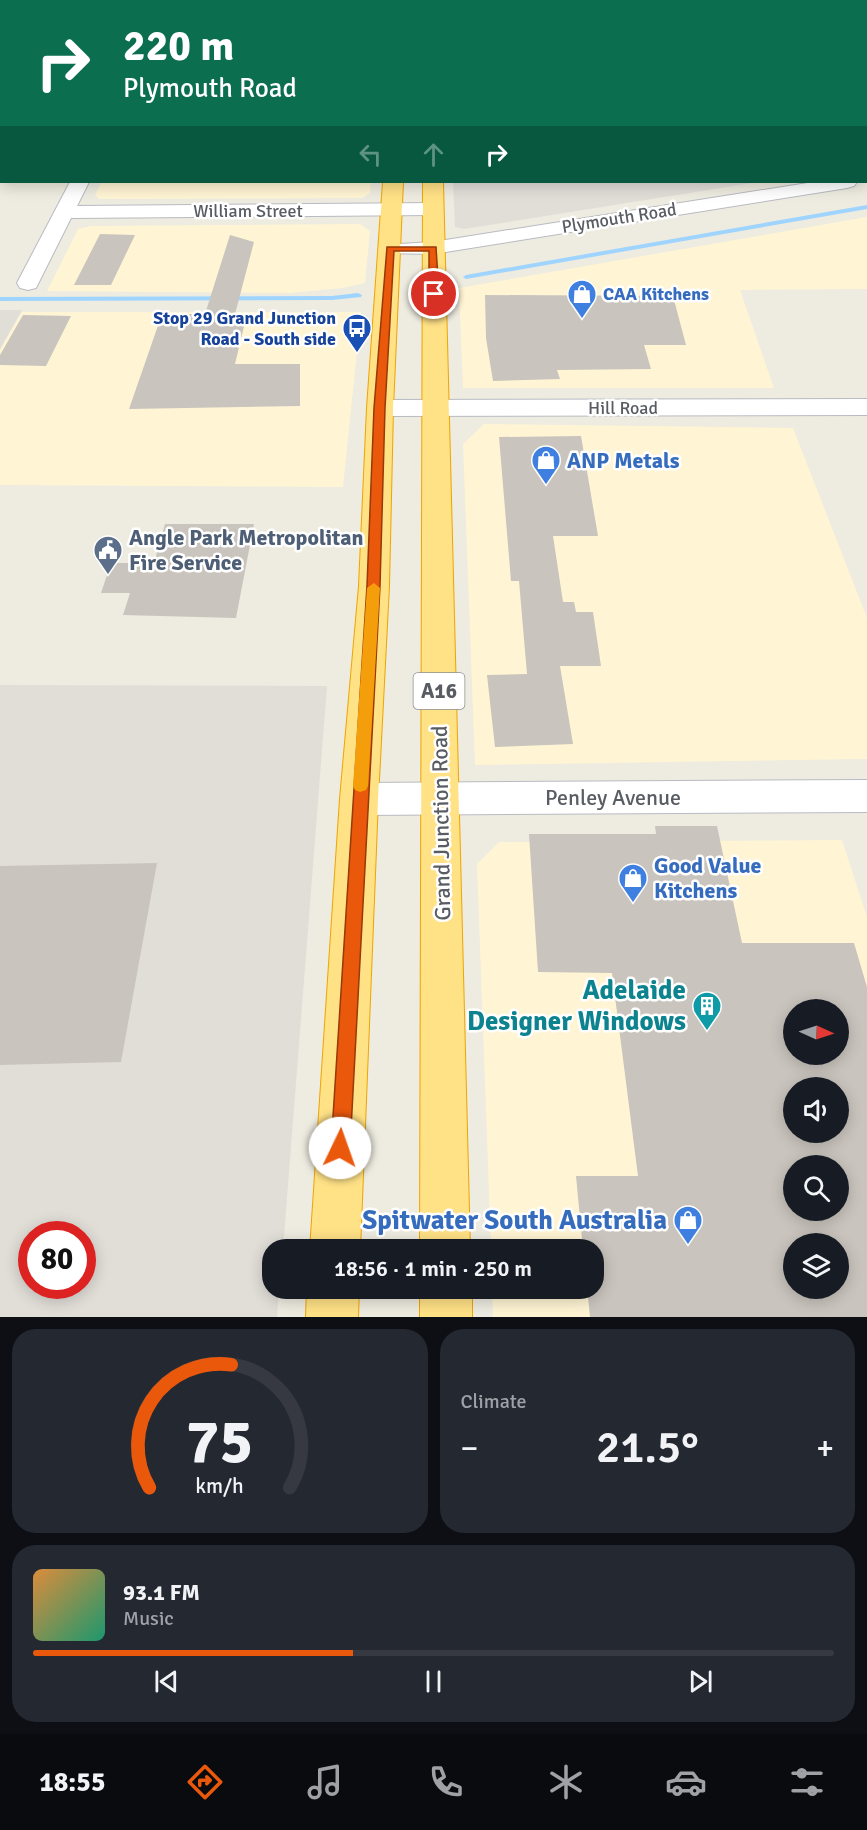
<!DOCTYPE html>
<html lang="en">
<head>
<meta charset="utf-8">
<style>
	:root { --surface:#171b24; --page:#242831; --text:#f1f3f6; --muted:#9ea1a6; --line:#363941; --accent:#ea580c }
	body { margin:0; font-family:Signika,sans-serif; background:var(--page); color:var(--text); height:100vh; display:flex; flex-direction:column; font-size:22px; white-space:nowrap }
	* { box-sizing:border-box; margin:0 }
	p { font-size:20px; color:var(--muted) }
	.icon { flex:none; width:33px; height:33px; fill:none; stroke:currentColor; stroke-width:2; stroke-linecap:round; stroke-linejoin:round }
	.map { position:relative; height:1317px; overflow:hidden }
	.side { display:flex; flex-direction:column; gap:12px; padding:12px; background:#0d0f14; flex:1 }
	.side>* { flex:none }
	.guide { position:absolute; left:0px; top:0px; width:867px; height:183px; box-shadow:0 3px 15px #0003; background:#0b6e4f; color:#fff; overflow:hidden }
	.needle { width:39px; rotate:93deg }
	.controls { position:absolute; left:783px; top:999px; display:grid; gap:12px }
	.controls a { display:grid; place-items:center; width:66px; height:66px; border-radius:50%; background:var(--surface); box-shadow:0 3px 15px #0003; font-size:30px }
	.speed { position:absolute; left:18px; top:1221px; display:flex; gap:12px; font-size:30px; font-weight:700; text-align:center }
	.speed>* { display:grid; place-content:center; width:78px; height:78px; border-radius:50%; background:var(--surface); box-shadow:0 3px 15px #0003; line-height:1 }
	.speed .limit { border:9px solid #d22; background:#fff; color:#111 }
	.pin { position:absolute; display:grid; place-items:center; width:51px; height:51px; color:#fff; margin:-26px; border:3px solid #fff; border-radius:50%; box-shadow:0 2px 6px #0007 }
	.me { position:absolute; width:66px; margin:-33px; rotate:3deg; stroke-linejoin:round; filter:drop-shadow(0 0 4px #0008) }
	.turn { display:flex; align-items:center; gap:21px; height:126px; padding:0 24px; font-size:27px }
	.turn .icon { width:78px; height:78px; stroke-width:2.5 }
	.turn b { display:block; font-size:42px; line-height:51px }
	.lanes { display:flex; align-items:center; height:57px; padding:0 24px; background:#0003; justify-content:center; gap:30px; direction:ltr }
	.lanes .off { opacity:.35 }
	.big { font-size:45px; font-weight:600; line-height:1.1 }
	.side .tile { flex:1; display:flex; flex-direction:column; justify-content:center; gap:9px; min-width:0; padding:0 21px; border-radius:24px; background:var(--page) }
	.side .dial { align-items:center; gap:0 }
	.dial svg { height:156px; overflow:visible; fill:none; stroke:var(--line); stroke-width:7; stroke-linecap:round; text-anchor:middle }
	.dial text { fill:var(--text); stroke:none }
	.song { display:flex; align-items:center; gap:18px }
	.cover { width:72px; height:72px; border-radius:9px; background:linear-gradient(135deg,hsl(30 70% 55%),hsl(160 70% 35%)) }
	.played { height:6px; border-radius:3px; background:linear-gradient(90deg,var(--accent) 40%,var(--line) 40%) }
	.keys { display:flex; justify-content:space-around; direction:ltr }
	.heat { display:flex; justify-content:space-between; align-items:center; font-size:33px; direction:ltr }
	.side .tiles { flex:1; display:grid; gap:12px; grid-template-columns:1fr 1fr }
	.tile:last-child { grid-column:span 2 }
	.trip { position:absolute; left:262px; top:1239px; width:342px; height:60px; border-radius:24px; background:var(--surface); box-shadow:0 3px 15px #0003; font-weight:600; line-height:60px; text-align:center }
	.dock { display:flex; height:96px; justify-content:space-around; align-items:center; background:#090b0e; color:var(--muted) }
	.dock .icon { width:42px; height:42px }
	.dock .selected { color:var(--accent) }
	.dock b { font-size:27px; color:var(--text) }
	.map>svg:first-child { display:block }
	.commercial { fill:#fff5d4; fill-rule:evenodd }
	.industrial { fill:#e1ded8; fill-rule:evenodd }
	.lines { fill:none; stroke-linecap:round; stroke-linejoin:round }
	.stream { fill:#9fd4ff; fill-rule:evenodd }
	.building { fill:#c9c4bd; fill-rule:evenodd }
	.street-casing { stroke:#b8bbc1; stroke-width:2 }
	.highway-casing { stroke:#eea500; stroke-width:2 }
	.street { fill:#fff; fill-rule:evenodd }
	.highway { fill:#ffe186; fill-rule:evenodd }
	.route { fill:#ea580c; stroke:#983908; stroke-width:1.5 }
	.slow { fill:#f59e0b }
	.labels { text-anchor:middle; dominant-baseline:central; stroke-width:5; stroke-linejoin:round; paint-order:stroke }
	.far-street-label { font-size:18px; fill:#595d63; stroke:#fff }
	.far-shop-label { font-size:18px; font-weight:bold; fill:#366cbe; stroke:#fff; text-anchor:start }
	.far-transit-label { font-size:18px; font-weight:bold; fill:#164399; stroke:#fff; text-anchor:end }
	.shield { fill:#fff; stroke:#8b8e92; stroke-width:1.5 }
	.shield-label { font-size:21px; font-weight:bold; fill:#595d63 }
	.shop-label { font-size:22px; font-weight:bold; fill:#366cbe; stroke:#fff; text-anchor:start }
	.service-label { font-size:22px; font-weight:bold; fill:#4e5e75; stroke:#fff; text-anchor:start }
	.street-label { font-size:22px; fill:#595d63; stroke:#fff }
	.near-culture-label { font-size:27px; font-weight:bold; fill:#0d838f; stroke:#fff; text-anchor:end }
	.near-shop-label { font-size:27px; font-weight:bold; fill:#366cbe; stroke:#fff; text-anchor:end }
</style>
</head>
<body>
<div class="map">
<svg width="867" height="1317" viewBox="0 0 867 1317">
	<rect width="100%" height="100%" fill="#eeebe0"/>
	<path class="commercial" d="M102,182h269l-1,11 -8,5 -263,1 -4,-4z
		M867,217v72l-127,1 34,98h-311l-4,-100z
		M360,224l10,7 -5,52 -22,5 -54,5 -242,-2 31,-62 13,-3z
		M22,312h339l-18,175 -343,-2v-135z
		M484,424l309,4 74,190v141l-392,6 -12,-321z
		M842,840l25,77v400h-374l-1,-28 102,-1v-38l-103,-1 -14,-385 22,-22zM794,1010h44v44h-44zM794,1088h44v44h-44zM794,1166h44v44h-44zM794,1244h44v44h-44z"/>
	<path class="industrial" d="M444,0h423v164l-1,-162z
		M453,182h305l-294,47 -9,-2z
		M0,310h22l-22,39z
		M0,685l327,1 -44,563 -10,1v38l6,1 -2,28h-277zM32,1234h50v52h-50z"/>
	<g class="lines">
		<path class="stream" d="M867,205v4l-401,70 -3,-2 3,-2z
			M358,293l4,2 -1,2 -29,3 -332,1v-4l332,-1z"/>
	</g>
	<path class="building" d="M100,234l35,1 -24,50h-37z
		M230,235l24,7 -19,72h12l-12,50h65v42l-171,3 33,-95h43z
		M485,295l188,1 13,49h-42l7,24 -94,1 3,9 -67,2 -7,-43z
		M23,315l48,1 -25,50 -46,-1v-10z
		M581,436l17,100h-45l10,66h11l2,10h17l8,54h-41l13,78 -78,3 -8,-72 40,-1 -8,-93h-8l-12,-144z
		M165,524h89l-18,94 -113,-3 7,-22h-29l10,-30h43z
		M655,826h62l25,117h112l13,44v330h-277l-3,-29h7v-38h-11l-7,-74h62l-26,-203 -74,-1 -9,-138h127zM794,1010h44v44h-44zM794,1088h44v44h-44zM794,1166h44v44h-44zM794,1244h44v44h-44z
		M157,863l-36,199 -121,3v-199z"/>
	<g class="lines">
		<g class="street-casing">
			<path id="street" d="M167,0h14l-15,2z
				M0,67h2v10h-2z
				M70,182h19l-12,24 356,-3 7,2 3,4 -3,4 -7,2 -362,3 -35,70 -8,2 -8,-2 -3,-5z
				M814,182h43l-3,4 -7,2 -414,66 -50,-1 -4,-4 4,-4 50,-3z
				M867,399v16l-487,1 -9,-2 -4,-6 4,-6 9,-2z
				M867,780v32l-508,3 -13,-4 -6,-12 6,-12 13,-4z"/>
		</g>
		<g class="highway-casing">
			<path id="highway" d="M395,0h14v2h-14z
				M424,0h14v2h-14z
				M383,182h20l-10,226 -4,178 -11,213 -18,451h-50l30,-451 19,-213 8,-178z
				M423,182h20l27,1068h-50z
				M307,1288h52l-1,29h-52z
				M420,1288h52v29h-52z"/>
		</g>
		<use href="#street" class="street"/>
		<use href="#highway" class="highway"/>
	</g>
	<path class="route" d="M387,247h49l3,47 -5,3 -5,-3v-43h-35l-9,157 -5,178 -30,562 -3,7 -7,3 -7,-3 -2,-7 36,-562 7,-178z"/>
	<path class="slow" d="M374,583l6,5 -12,198 -2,4 -6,2 -5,-2 -2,-4 14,-198z"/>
	<defs>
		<g id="shop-pin" transform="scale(1.5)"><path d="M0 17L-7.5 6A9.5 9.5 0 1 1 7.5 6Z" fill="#3f7fe0" stroke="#fff"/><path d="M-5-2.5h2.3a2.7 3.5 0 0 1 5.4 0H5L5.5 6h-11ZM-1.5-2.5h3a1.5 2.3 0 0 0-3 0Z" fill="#fff"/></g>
		<g id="bus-pin" transform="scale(1.5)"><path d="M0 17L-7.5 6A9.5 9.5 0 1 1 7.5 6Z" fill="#1a4fb4" stroke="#fff"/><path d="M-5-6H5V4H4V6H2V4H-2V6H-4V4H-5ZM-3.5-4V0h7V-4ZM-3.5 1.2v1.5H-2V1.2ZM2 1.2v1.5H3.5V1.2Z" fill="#fff"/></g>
		<g id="civic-pin" transform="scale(1.5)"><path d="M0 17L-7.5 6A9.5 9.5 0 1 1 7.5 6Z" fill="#5c6f8a" stroke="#fff"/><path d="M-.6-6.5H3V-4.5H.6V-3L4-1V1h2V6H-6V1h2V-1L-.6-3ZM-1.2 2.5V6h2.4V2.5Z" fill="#fff"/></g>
		<g id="building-pin" transform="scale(1.5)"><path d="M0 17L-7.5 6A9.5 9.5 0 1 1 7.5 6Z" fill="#0f9aa8" stroke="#fff"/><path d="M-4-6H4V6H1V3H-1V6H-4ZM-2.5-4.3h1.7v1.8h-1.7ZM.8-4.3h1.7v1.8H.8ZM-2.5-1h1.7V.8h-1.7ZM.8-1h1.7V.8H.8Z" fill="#fff"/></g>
	</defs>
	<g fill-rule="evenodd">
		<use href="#shop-pin" x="582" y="294"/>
		<use href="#bus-pin" x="357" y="328"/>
		<use href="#shop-pin" x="546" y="460"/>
		<use href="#civic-pin" x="108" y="550"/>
		<use href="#shop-pin" x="633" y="878"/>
		<use href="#building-pin" x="707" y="1006"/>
		<use href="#shop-pin" x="688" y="1220"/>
	</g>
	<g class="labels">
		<g class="far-street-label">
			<text x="248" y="211">William Street</text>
			<text transform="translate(619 218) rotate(-9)">Plymouth Road</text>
			<text x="623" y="408">Hill Road</text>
		</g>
		<g class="far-shop-label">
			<text x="603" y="294">CAA Kitchens</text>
		</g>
		<g class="far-transit-label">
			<text x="336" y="318">Stop 29 Grand Junction<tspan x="336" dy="21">Road - South side</tspan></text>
		</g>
		<rect class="shield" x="413.5" y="673" width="51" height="36" rx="4.5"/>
		<g class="shield-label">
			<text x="439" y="691">A16</text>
		</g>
		<g class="shop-label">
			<text x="567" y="460">ANP Metals</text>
			<text x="654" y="865">Good Value<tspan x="654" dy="25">Kitchens</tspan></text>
		</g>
		<g class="service-label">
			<text x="129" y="537">Angle Park Metropolitan<tspan x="129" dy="25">Fire Service</tspan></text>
		</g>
		<g class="street-label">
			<text x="613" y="797">Penley Avenue</text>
			<text transform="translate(441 823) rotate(-91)">Grand Junction Road</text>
		</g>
		<g class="near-culture-label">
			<text x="686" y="990">Adelaide<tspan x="686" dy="31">Designer Windows</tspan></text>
		</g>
		<g class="near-shop-label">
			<text x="667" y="1220">Spitwater South Australia</text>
		</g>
	</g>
</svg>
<div class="controls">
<a><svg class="needle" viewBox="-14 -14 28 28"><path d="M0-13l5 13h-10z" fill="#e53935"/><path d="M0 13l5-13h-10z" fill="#9ea1a6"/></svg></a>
<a><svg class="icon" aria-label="sound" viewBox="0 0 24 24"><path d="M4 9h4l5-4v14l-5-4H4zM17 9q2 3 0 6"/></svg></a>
<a><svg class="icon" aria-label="search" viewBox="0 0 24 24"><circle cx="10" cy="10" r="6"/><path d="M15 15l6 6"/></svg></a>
<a><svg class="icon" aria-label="layers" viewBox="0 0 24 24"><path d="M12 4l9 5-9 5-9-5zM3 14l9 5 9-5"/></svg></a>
</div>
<div class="speed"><div class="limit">80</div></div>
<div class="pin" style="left:434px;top:294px;background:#d93025"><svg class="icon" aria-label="arrive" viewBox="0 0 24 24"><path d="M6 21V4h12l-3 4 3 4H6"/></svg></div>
<svg class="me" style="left:340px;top:1148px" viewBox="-20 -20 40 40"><circle r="19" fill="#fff"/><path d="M0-13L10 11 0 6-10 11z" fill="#ea580c"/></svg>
<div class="trip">18:56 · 1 min · 250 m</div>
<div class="guide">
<div class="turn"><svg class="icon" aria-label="right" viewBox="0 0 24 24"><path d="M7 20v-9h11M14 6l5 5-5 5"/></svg><div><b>220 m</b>Plymouth Road</div></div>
<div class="lanes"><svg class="icon off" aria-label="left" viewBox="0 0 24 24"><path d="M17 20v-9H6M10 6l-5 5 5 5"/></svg><svg class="icon off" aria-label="ahead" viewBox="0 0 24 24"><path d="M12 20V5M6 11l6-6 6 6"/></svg><svg class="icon" aria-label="right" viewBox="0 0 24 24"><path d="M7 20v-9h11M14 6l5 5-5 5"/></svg></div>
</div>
</div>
<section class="side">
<div class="tiles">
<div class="tile dial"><svg viewBox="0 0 100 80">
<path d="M14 69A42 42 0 1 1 86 69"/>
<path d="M14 69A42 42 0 0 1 56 6" stroke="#ea580c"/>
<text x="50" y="56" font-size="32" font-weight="700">75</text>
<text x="50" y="72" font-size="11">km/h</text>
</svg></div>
<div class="tile"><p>Climate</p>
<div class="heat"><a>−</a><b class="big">21.5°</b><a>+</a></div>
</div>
<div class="tile">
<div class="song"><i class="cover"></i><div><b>93.1 FM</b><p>Music</p></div></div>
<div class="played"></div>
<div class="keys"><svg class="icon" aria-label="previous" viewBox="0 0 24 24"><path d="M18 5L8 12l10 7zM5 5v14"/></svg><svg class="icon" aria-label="pause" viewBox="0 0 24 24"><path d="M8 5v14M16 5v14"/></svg><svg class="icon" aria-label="next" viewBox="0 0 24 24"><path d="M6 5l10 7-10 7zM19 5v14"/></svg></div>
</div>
</div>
</section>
<nav class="dock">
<b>18:55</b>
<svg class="icon selected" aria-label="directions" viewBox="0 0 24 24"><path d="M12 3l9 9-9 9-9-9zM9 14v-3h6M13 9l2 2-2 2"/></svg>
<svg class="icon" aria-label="music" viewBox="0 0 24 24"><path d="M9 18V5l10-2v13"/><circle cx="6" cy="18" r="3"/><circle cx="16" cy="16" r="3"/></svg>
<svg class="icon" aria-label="phone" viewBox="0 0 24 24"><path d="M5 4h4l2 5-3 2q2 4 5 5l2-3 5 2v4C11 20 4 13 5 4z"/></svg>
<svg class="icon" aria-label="climate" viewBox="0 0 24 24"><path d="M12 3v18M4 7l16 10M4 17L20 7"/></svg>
<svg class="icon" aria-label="car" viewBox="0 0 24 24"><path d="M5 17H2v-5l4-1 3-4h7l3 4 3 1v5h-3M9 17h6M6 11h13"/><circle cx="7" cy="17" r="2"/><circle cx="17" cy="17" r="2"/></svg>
<svg class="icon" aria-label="filters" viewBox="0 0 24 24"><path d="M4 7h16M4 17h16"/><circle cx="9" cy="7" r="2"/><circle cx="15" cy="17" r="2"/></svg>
</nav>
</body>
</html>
